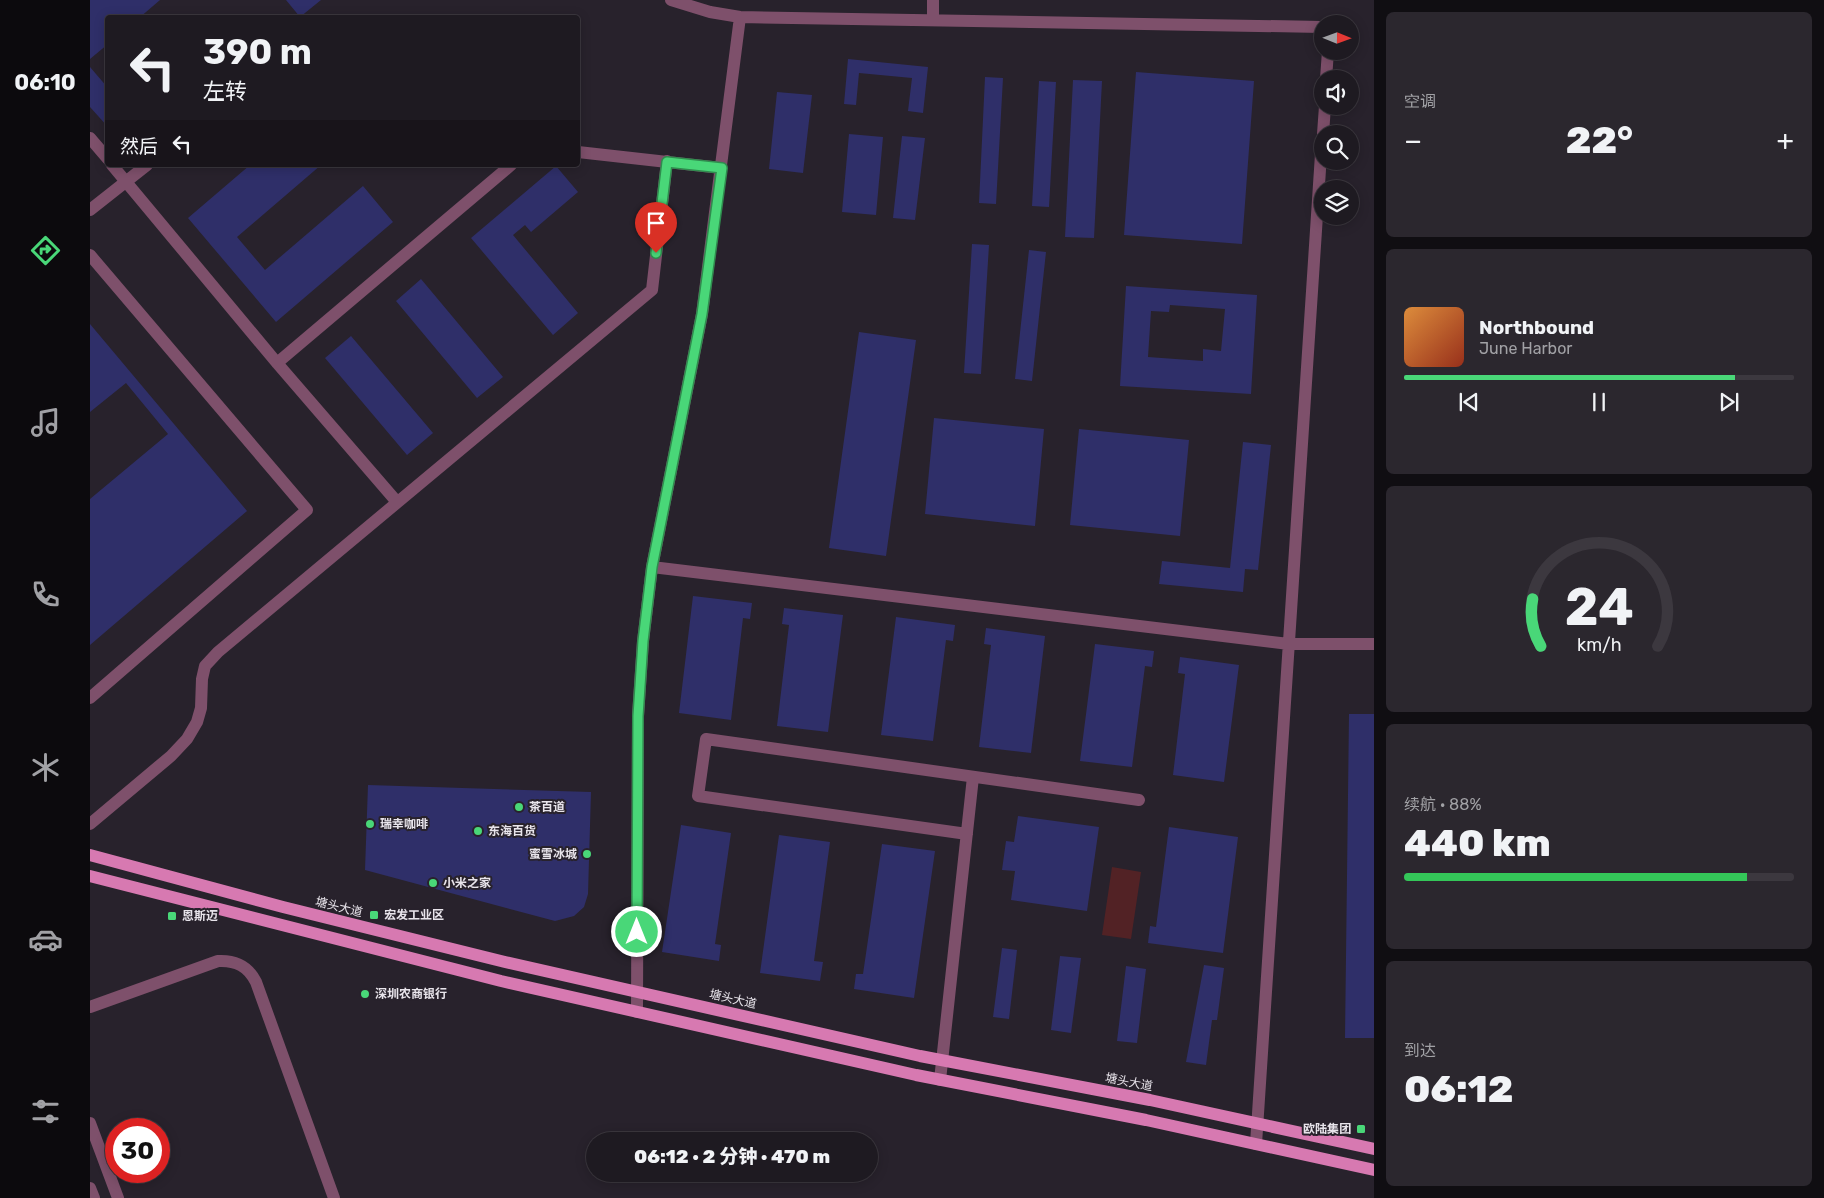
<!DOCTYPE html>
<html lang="zh">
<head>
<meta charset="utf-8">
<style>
	:root { --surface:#1e1a21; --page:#2b272e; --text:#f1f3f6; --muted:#a1a1a5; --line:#3c383f; --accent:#49d778 }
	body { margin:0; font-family:Rubik,"Noto Sans SC",sans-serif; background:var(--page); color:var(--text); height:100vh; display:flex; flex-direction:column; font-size:19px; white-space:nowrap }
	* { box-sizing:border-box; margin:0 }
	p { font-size:16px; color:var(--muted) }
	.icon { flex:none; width:28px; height:28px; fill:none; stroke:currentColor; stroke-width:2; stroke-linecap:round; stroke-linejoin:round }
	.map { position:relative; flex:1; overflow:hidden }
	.side { display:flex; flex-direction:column; gap:12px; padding:12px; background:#100e12; width:450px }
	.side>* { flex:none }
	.top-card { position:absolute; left:15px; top:15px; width:475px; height:152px; border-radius:5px; box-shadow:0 2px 12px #0003,0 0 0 1px var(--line); background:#1e1a21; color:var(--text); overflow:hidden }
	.needle { width:32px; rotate:91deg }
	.tools { position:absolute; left:1224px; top:15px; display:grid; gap:10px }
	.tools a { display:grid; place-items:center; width:45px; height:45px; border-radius:50%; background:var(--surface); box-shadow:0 2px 12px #0003,0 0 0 1px var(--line); font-size:25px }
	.speed { position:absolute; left:15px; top:1118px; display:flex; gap:10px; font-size:25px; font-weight:700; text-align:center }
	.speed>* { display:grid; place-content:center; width:65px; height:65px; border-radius:50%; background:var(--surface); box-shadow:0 2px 12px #0003,0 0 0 1px var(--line); line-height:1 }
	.speed .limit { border:8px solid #d22; background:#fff; color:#111 }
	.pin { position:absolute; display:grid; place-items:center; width:42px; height:42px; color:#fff; margin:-51px -21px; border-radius:50% 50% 50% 0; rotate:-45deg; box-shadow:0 0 5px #0007 }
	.pin .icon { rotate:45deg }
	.me { position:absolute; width:55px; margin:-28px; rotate:0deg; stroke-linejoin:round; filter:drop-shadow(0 0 4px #0008) }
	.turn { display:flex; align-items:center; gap:18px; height:105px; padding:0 15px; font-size:22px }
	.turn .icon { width:65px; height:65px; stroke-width:2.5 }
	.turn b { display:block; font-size:35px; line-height:42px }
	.then { display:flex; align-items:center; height:48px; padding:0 15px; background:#0003; gap:10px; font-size:19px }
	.big { font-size:38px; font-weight:800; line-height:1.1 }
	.side .tile { flex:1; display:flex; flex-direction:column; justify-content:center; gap:8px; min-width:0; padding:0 18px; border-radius:8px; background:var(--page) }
	.side .dial { align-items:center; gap:0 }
	.dial svg { height:130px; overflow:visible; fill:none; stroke:var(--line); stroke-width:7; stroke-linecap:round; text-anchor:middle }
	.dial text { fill:var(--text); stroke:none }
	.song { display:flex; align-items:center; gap:15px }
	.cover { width:60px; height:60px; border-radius:8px; background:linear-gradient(135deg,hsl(30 70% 55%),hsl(10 70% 35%)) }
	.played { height:5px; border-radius:2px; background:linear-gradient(90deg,var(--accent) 85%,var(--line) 85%) }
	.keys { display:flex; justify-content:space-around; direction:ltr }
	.heat { display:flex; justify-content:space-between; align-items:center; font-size:28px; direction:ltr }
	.charge { height:8px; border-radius:4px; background:linear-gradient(90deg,#34c759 88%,var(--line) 0) }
	.trip { position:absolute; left:496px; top:1132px; width:292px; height:50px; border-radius:25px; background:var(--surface); box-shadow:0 2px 12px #0003,0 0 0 1px var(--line); font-weight:800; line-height:50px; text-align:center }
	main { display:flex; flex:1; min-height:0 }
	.tab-bar { display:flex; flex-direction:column; width:90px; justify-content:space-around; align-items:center; background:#0c0a0d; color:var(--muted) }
	.tab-bar .icon { width:35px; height:35px }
	.tab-bar .selected { color:var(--accent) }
	.tab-bar b { font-size:22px; color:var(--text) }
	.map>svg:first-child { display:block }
	.green { fill:#522225 }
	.building { fill:#2f2f69; fill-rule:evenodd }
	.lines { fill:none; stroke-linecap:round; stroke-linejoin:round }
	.minor { stroke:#7e506b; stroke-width:12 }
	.major { stroke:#d779b1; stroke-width:12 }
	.route-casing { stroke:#2f8c4e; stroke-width:12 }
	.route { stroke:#49d778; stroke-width:9 }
	.poi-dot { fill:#49d778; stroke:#28222c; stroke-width:2 }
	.labels { text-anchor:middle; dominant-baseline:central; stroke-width:4; stroke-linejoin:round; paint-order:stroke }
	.poi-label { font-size:12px; font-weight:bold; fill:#e8e4eb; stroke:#28222c; text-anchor:start }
	.street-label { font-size:12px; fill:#e8e4eb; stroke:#28222c }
</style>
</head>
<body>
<main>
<nav class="tab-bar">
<b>06:10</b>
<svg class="icon selected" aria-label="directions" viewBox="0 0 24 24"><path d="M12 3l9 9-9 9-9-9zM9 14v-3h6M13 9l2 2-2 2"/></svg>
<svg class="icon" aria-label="music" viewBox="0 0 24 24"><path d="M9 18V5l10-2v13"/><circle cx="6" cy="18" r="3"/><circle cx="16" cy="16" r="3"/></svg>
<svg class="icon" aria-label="phone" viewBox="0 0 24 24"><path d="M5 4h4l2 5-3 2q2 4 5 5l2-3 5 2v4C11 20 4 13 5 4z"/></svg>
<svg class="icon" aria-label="climate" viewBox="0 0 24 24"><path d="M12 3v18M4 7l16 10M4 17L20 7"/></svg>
<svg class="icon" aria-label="car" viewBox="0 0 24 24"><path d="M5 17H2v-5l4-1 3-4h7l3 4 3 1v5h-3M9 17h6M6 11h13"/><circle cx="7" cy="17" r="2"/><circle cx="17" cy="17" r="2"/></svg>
<svg class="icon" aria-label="filters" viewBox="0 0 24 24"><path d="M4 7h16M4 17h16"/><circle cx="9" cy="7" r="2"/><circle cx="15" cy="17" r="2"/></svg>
</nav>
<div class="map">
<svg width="1284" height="1198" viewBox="0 0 1284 1198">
	<rect width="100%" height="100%" fill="#28222c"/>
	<path class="green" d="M1022,867l29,5 -10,67 -29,-4z"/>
	<path class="building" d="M0,0h70l-21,18h-31v26l-18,15z
		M196,0h35l-21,17z
		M758,59l80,8 -5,46 -15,-2 4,-33 -53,-5 -3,32 -12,-1z
		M0,67l18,21v39l-18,-20z
		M1046,72l118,9 -12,163 -118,-9z
		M895,77l18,1 -7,126 -17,-1z
		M983,80l29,1 -8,157 -29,-1z
		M949,81l17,1 -7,125 -17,-1z
		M687,92l35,3 -9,78 -34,-4z
		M759,134l34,3 -7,78 -34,-3z
		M812,136l23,2 -10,82 -22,-2z
		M160,165h71l-84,72 28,33 98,-84 30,36 -117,100 -88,-104z
		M466,166l22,26 -47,40 -6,-7 -12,10 65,78 -25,22 -82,-97z
		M882,244l17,1 -8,129 -17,-1z
		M939,250l17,2 -14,129 -17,-2z
		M331,279l82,98 -26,21 -81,-97z
		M1036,286l131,9 -6,99 -131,-8zM1080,305l55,4 -4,42 -18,-2v12l-55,-4 3,-46 18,1z
		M0,324l157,187 -157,134v-146l78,-65 -42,-51 -36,29z
		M769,332l57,8 -30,216 -57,-8z
		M261,336l82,97 -26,22 -82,-97z
		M844,418l110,11 -9,97 -110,-12z
		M989,429l110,11 -9,96 -110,-11z
		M1153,442l28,3 -13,125 -13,-1 -2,23 -84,-8 3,-23 68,7z
		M603,596l59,7 -2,16 -7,-1 -12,102 -52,-7z
		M694,608l59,7 -15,117 -51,-6 12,-101 -7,-1z
		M806,617l59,8 -2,16 -7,-1 -13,101 -52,-6z
		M896,628l59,8 -14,117 -52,-6 12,-102 -7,-1z
		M1005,644l59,7 -2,16 -7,-1 -13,101 -52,-6z
		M1090,657l59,8 -15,117 -51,-7 12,-101 -7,-1z
		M1259,714h25v324h-29z
		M278,785l223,7 -3,102 -4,13 -10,9 -19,5 -190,-51z
		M928,816l81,11 -12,84 -76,-11 4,-29 -13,-1 4,-29 8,1z
		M591,825l50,8 -16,111 6,1 -2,16 -57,-9z
		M1079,827l69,10 -15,116 -75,-10 2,-17 6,1z
		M689,835l51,7 -16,119 9,1 -3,19 -60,-8z
		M792,844l53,7 -21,147 -60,-9 2,-15h7z
		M912,948l15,2 -8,69 -16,-2z
		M970,956l21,2 -10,75 -20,-3z
		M1114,965l20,3 -7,52h-5l-6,45 -20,-3z
		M1036,966l20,3 -9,74 -20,-2z"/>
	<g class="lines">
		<path class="minor" d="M581,0l39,12 30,5 582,10
			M843,0v20
			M1236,79l2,-28
			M1233,134l2,-28
			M0,138l18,21
			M488,152l143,16
			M22,165l165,198 120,139
			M0,210l57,-45
			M0,255l217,255 -217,188
			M187,363l234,-198
			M562,567l637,77h85
			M0,824l81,-68 16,-17 10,-17 4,-14 1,-29 3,-13 13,-14 434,-362 15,-129
			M877,834l-269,-38 8,-57 433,61
			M0,1007l128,-46c18,-1 30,5 38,21l78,216
			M547,1012l1,-296 5,-75 9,-74 50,-253 38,-297
			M850,1080l33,-303
			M0,1123l28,75
			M1166,1144l66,-1005
			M0,1188l4,10"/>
		<path class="major" d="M0,855l193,52 222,55 415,94 230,44 224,49
			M0,876l411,105 415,94 230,45 228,50"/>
	</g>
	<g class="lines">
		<g class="route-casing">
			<path id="route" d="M547,932l1,-216 5,-75 9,-74 50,-253 20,-146 -55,-6 -11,91"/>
		</g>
		<use href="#route" class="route"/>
	</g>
	<g class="poi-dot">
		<circle cx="429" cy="807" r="5"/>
		<circle cx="280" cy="824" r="5"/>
		<circle cx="388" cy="831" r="5"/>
		<circle cx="497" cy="854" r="5"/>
		<circle cx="343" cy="883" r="5"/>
		<rect x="279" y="910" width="10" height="10" rx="2.5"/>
		<rect x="77" y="911" width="10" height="10" rx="2.5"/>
		<circle cx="275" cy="994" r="5"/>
		<rect x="1266" y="1124" width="10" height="10" rx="2.5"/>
	</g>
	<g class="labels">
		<g class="poi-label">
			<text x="439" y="807">茶百道</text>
			<text x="290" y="824">瑞幸咖啡</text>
			<text x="398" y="831">东海百货</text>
			<text x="487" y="854" text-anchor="end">蜜雪冰城</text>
			<text x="353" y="883">小米之家</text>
			<text x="294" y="915">宏发工业区</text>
			<text x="92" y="916">恩斯迈</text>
			<text x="285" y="994">深圳农商银行</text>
			<text x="1261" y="1129" text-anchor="end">欧陆集团</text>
		</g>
		<g class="street-label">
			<text transform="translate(249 907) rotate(14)">塘头大道</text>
			<text transform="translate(643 999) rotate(13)">塘头大道</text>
			<text transform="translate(1039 1082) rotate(11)">塘头大道</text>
		</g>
	</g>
</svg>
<div class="tools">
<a><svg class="needle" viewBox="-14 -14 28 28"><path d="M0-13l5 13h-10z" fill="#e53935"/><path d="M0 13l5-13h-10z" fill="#a1a1a5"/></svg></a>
<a><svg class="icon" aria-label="sound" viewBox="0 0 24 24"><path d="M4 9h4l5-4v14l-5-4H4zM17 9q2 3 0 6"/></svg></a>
<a><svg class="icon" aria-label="search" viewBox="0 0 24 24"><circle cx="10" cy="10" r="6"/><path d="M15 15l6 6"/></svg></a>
<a><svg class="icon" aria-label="layers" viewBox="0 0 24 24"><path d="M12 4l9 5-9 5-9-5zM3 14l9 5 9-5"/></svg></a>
</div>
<div class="speed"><div class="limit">30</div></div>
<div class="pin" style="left:566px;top:253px;background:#d93025"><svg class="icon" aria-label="arrive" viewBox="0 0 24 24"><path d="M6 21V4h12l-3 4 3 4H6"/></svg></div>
<svg class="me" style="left:547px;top:932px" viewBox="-20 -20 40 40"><circle r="17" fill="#49d778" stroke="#fff" stroke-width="3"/><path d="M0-11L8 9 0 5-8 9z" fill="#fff"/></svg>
<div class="trip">06:12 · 2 分钟 · 470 m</div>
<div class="top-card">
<div class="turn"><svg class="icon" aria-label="left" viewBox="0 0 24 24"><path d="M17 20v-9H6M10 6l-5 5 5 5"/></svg><div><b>390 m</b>左转</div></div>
<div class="then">然后<svg class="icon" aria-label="left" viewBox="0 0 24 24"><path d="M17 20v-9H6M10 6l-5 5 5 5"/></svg></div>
</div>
</div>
<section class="side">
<div class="tile"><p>空调</p>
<div class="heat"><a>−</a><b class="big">22°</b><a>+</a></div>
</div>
<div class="tile">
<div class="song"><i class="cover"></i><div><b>Northbound</b><p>June Harbor</p></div></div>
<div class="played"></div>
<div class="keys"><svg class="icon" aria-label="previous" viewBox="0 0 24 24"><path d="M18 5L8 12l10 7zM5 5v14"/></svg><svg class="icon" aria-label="pause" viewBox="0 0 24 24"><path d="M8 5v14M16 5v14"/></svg><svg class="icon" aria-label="next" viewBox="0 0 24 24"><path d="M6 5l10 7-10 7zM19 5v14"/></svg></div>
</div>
<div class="tile dial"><svg viewBox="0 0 100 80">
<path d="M14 69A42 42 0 1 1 86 69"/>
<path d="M14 69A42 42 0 0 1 9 40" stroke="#49d778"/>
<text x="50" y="56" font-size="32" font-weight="700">24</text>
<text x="50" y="72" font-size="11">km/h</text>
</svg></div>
<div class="tile"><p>续航 · 88%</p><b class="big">440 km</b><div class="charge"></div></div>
<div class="tile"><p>到达</p><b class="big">06:12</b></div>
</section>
</main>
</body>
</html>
